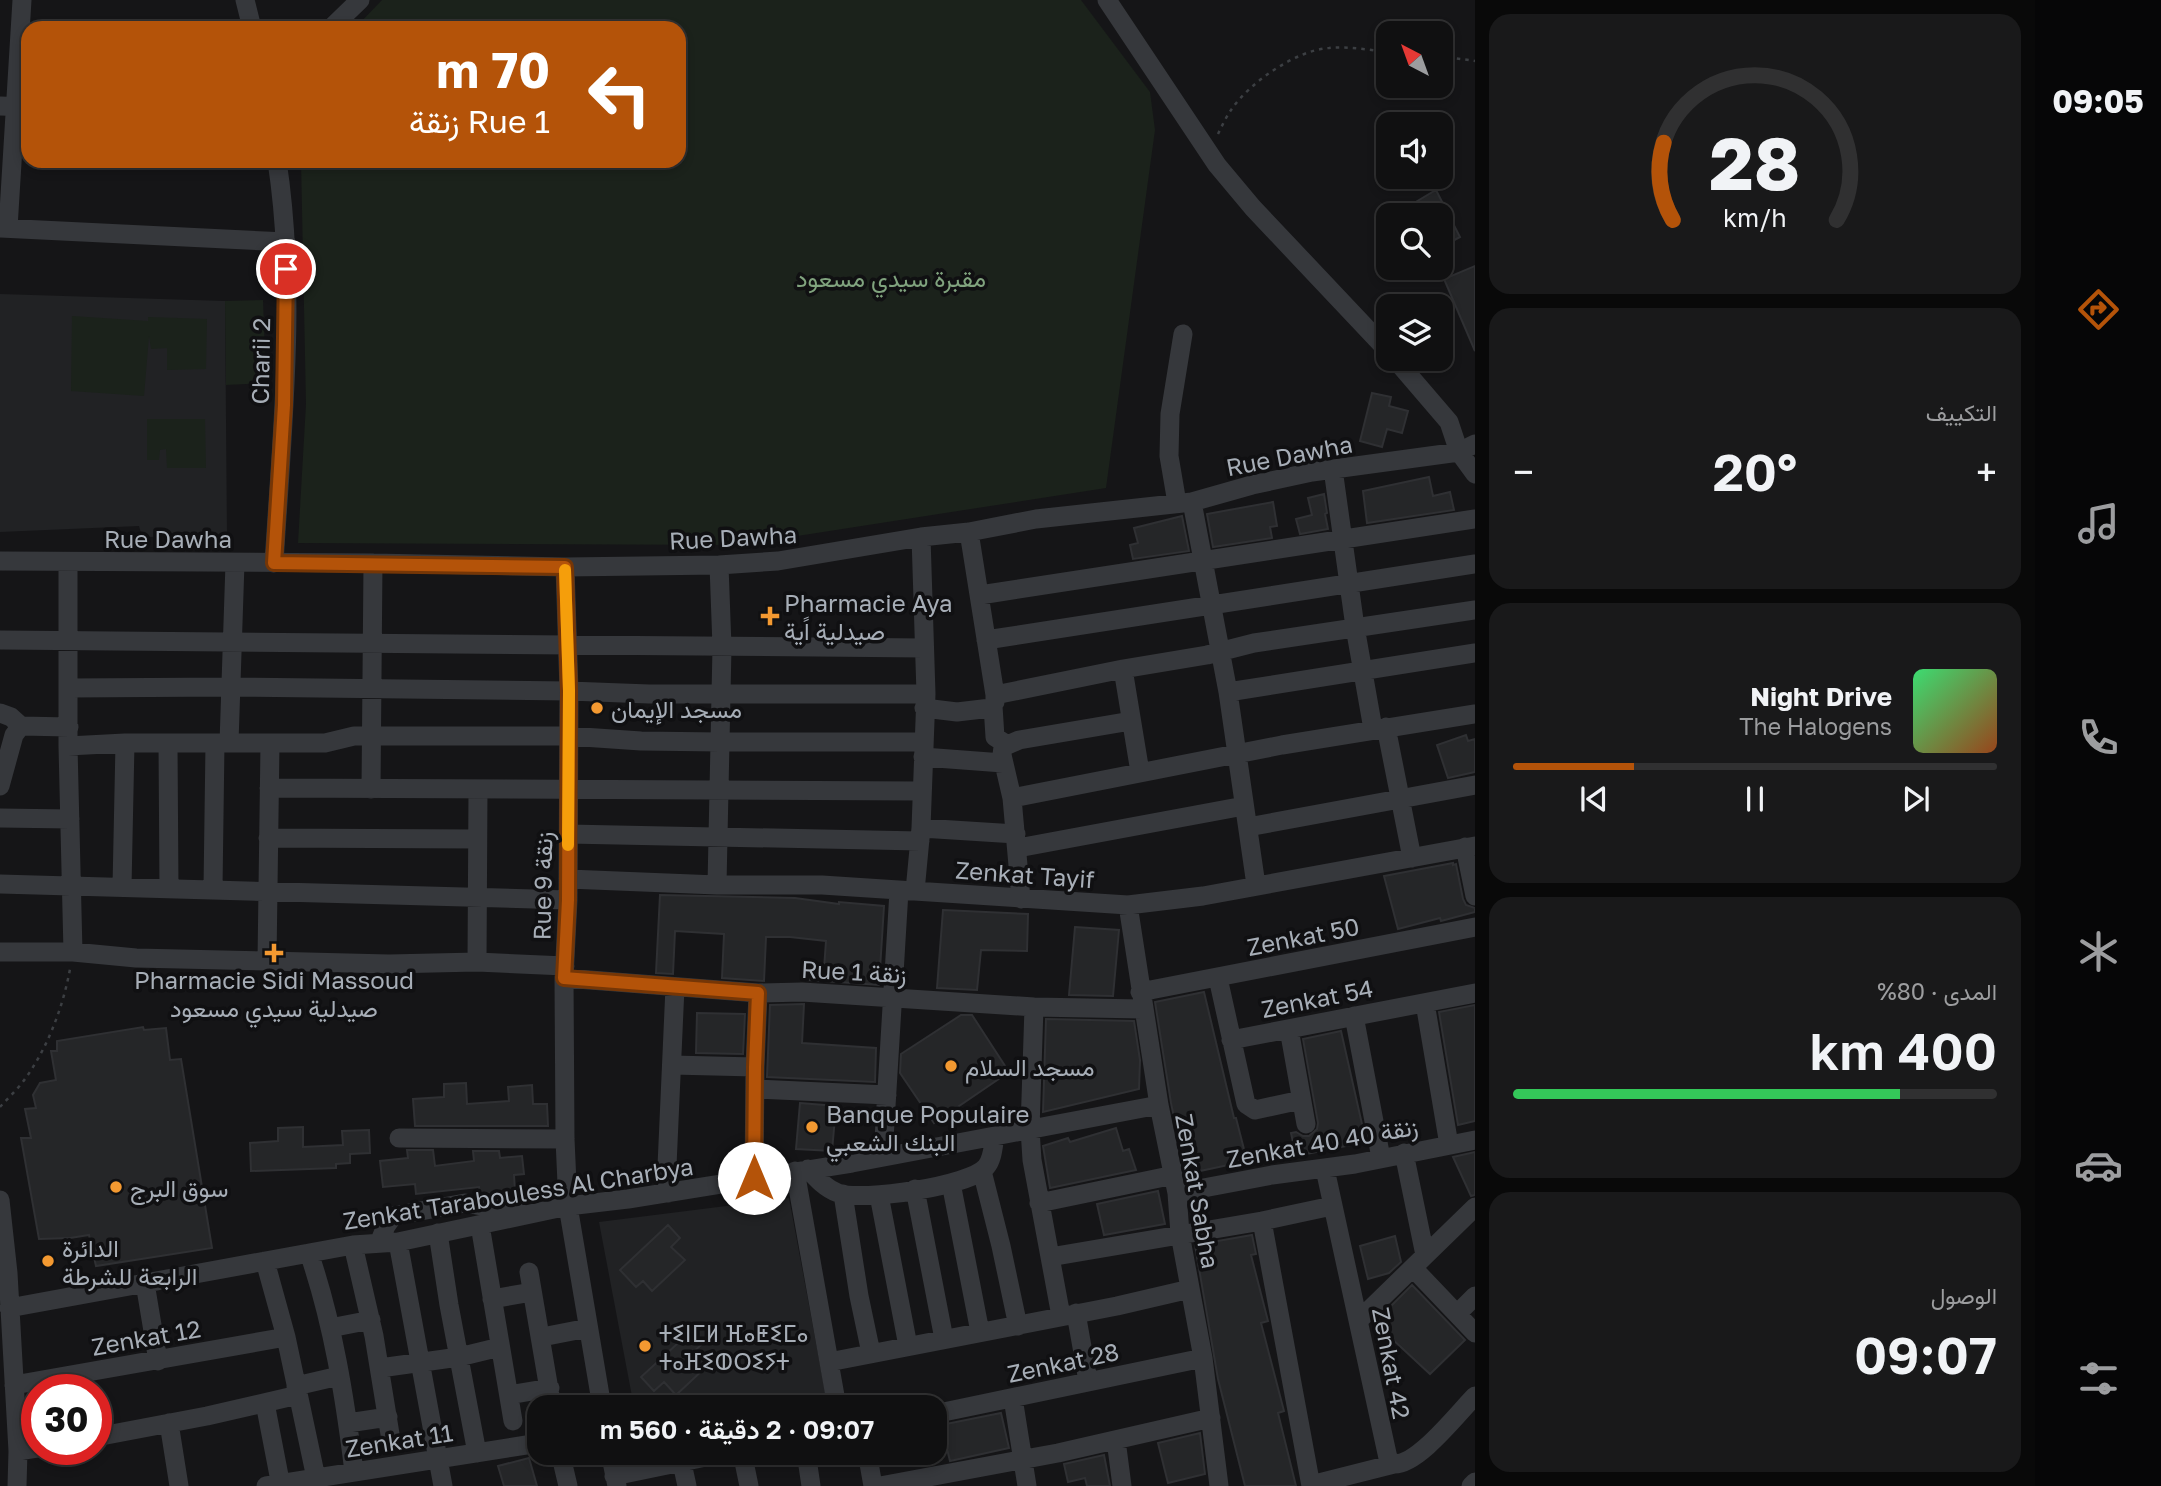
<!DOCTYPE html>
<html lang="ar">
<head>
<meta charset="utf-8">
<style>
	:root { --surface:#101011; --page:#19191a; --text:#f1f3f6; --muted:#9c9d9f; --line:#303031; --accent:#b45309 }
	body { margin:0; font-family:"Golos Text",Vazirmatn,"Noto Sans Tifinagh",sans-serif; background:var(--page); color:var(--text); direction:rtl; height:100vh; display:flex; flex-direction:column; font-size:26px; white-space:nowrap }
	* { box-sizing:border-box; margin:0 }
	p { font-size:23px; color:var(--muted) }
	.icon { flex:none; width:38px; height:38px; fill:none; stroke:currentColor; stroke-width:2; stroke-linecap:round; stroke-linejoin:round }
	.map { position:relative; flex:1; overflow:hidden; direction:ltr }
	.drawer { display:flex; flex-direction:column; gap:14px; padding:14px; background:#090909; width:560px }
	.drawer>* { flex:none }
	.hud { position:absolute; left:21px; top:21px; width:665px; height:147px; border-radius:21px; box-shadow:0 4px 10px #0003,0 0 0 2px var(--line); direction:rtl; background:#b45309; color:#fff; overflow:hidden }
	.needle { width:46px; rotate:319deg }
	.fabs { position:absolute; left:1376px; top:21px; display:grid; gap:14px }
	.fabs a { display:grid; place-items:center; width:77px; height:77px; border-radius:14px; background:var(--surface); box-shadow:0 4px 10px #0003,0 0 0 2px var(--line); font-size:35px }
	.speed { position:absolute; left:21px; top:1374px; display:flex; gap:14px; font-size:35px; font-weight:700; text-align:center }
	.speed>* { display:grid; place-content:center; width:91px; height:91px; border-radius:50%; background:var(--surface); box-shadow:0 4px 10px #0003,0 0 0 2px var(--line); line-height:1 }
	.speed .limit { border:10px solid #d22; background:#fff; color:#111 }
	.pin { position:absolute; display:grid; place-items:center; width:60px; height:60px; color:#fff; margin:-30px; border:4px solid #fff; border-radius:50%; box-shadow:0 2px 7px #0007 }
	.me { position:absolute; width:77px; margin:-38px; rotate:0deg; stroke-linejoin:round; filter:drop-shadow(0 0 5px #0008) }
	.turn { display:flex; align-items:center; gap:24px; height:147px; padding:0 21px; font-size:32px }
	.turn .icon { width:91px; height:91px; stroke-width:2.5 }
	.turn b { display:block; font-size:49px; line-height:60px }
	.big { font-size:52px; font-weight:600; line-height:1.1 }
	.drawer .tile { flex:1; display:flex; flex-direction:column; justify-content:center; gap:10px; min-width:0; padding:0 24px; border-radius:21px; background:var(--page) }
	.drawer .dial { align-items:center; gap:0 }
	.dial svg { height:182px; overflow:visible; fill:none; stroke:var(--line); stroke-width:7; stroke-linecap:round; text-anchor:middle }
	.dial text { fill:var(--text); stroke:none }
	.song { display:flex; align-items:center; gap:21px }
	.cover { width:84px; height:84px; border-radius:10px; background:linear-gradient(135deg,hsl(140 70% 55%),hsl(20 70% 35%)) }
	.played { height:7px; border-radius:4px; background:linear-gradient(90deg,var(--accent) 25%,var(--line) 25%) }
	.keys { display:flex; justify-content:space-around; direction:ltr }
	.heat { display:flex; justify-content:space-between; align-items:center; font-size:38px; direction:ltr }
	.charge { height:10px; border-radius:5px; background:linear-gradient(90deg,#34c759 80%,var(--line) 0) }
	.trip { position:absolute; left:527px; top:1395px; width:420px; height:70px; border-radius:21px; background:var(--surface); box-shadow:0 4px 10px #0003,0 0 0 2px var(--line); font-weight:600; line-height:70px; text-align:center; direction:rtl }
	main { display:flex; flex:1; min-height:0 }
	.menu { display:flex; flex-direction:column; width:126px; justify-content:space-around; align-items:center; background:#060607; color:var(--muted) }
	.menu .icon { width:49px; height:49px }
	.menu .active { color:var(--accent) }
	.menu b { font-size:32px; color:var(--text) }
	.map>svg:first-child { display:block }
	.built { fill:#212224 }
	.green { fill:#1b221b }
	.building { fill:#252628; stroke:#2f3033; stroke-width:2 }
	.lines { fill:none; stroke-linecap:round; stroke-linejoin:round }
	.path { stroke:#3c3f43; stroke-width:2.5; stroke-dasharray:3.5 5; stroke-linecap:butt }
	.minor { stroke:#36383c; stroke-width:19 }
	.route-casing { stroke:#753606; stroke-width:18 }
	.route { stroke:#b45309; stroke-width:12 }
	.slow { stroke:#f59e0b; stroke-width:12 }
	.poi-dot { fill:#f39931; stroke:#101012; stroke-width:2.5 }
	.labels { text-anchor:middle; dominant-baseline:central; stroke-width:7; stroke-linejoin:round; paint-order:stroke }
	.park-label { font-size:24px; fill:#80a37e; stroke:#101012 }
	.street-label { font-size:24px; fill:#a7aeb7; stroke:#101012 }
	.poi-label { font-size:24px; fill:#a7aeb7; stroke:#101012; text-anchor:start }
</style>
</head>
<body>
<main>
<nav class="menu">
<b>09:05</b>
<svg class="icon active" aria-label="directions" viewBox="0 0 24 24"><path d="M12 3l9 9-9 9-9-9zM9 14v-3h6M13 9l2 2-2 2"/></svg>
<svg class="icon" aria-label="music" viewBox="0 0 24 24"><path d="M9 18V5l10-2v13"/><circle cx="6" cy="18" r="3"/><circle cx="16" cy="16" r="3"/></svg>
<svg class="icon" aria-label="phone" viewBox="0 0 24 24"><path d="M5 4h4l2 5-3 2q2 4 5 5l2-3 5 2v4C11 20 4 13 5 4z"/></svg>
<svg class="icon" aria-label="climate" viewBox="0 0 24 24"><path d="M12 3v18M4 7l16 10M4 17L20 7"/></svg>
<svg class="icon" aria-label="car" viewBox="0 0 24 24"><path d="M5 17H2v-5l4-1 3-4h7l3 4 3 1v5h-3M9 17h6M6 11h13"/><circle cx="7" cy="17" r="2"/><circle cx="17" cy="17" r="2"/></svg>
<svg class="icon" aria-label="filters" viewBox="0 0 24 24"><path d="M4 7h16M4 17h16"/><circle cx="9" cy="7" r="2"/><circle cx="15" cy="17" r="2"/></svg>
</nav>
<section class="drawer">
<div class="tile dial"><svg viewBox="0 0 100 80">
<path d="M14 69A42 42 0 1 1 86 69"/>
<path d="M14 69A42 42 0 0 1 10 35" stroke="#b45309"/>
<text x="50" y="56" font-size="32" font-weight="700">28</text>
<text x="50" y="72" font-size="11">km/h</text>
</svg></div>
<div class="tile"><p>التكييف</p>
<div class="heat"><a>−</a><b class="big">20°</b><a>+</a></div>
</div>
<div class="tile">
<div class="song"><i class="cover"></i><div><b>Night Drive</b><p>The Halogens</p></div></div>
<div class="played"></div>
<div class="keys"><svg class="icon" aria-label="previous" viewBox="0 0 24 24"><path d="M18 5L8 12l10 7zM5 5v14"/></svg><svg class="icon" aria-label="pause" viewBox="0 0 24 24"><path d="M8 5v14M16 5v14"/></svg><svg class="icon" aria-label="next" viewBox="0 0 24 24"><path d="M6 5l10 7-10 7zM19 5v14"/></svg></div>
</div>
<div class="tile"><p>المدى · 80%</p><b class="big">400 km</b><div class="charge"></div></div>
<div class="tile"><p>الوصول</p><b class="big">09:07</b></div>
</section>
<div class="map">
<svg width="1475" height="1486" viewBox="0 0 1475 1486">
	<rect width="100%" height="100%" fill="#151517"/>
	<path class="built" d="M0,294l225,7 2,235 -85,1 -3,-11 -139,6z
		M789,1198l39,209h-194l-35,-185z"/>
	<path class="green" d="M382,0h699l69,92 5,38 -49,358 -367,57 -441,-2 8,-139 -5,-243h378v-133h-324z
		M263,300l3,83 -40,2 -1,-84z
		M72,316l76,5v-4l59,2 -1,50 -39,1v-22l-16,1 -2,-13 -5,60 -73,-5z
		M147,419h58l1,49h-39l-1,-19 -6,1 -1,10h-12z"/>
	<path class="building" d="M1436,190l24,47 -20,11v-33h-26l-5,-9z
		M1475,266v85l-31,-72z
		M1372,393l19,4 -2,9 19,5 -6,22 -15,-4 -5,18 -22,-6z
		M1429,477l4,19 17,-4 4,18 -87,13 -4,-32z
		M1324,494l3,19 -2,1 3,15 -28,5 -4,-15 16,-4 -4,-17z
		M1273,502l4,24 -7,1 2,11 -59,9 -6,-33z
		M1182,516l7,35 -56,8 -3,-14 8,-2 -4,-15z
		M1466,735l2,6 7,-2v33l-27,6 -11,-33z
		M1453,863v2l3,-1 7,35 3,6 9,3v4l-34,9 -1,-3 -42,11 -14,-53z
		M660,895l135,3 44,6v-2l45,4 -5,79 -69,-5 1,-12 13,1 2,-28 -36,-4h-24l-2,44 -42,-3 2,-44 -49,-3 -2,43 -17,-1z
		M943,910l85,4 -1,37 -46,-1 -4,40 -40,-2z
		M1075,927l44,3 -6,66 -44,-1z
		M1204,992l30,126h2l11,43 -61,13 -15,-71 -16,-101z
		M804,1004l-2,39 74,5 -1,34 -108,-5 3,-72z
		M1475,1005v116l-17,4 -19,-113z
		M697,1013l48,1 -2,40 -47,-1z
		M961,1015h11l37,57 -75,51 -34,-50 1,-19z
		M1046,1019l88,2 6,39 -1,29 -96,23z
		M143,1027l1,3 22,-2 4,32 11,-1 31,189 -116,18 -7,-31 -19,3 -31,1 -18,-101h10l-6,-29 11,-1 -3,-13 7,-12 16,-3 -5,-29h6v-10z
		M1341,1031l25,111 -70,14 -5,-23 5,-1 7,4h6l8,-7 1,-6 -15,-84z
		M466,1083l1,21 42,-3 -1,-14 24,-2 1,19h14l1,22h-133l-2,-27 31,-2v-13z
		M800,1103l36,3 -4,45 -36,-2z
		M303,1127v20l40,-2 -1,-14 27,-1 1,23 -20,1v9l-14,1v4l-85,3 -1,-28 28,-2v-13z
		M1116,1128l7,23 6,-2 7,21 -86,18 -7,-42 25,-8 2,4z
		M407,1150h26l2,16 39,-5 -1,-10h26l1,7 22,-2 2,18 -10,1 1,16 -30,3 -6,-1v-6l-63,7 -1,-10 -32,3 -3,-26 28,-3z
		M1475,1152v43l-4,1 -18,-39z
		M1158,1191l7,33 -61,11 -7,-31z
		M668,1225l12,13 -9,9 14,13 -33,31 -9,-10 -7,6 -16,-17z
		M1252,1235l4,19 -5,1 17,66 -7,2 23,88 -6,2 18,73h-51l-27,-107 -23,-134z
		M1395,1236l6,26 -12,11 -21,6 -8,-33z
		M1412,1285l53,55 -35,34 -40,-37 2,-2 -15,-15z
		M689,1333l12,12 -9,8 13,15 -29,27 -12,-13 -10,9 -13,-14z
		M1001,1413l8,35 -59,13 -9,-36z
		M1200,1433l5,41 -37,9 -10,-40z
		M1104,1455l6,31h-23l-2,-8 -17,4 -4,-18z
		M529,1458l8,28h-33l-6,-20z"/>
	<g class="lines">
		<path class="path" d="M1440,56l35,5
			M1218,134c4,-8 8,-17 13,-24 18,-27 65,-60 98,-62 19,-2 40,2 59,4
			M0,1107c8,-9 18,-18 25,-28 23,-32 38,-72 45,-110"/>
		<path class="minor" d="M245,0l7,28
			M1107,0l110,165 36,43 135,143
			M331,28l29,-28
			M0,106l28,1
			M0,228l286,14
			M8,228l14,-228
			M1395,359l54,63 10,30 16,22
			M1333,469l22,158 18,102
			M1192,502l36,190 28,193
			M1177,503l-8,-47 1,-42 13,-80
			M969,532l26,163
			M0,561l373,2 192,4 154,-2 59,-4 143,-24 48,-5 67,-13 156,-17 60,-17 60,-13 147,-20 16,-8
			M68,562v184l5,206
			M274,563c8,-132 23,-272 3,-402
			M565,567l4,124 -1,209 -4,78 1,161 3,67 34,201
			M980,595l495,-76
			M0,640l924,8
			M986,640l489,-76
			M1123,669l17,103
			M69,688l162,-1 338,4 80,3h277
			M1228,692l247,-39
			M993,706l2,31 11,7
			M924,708l33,4 34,-4 4,-6v-7l128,-26 84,-14 47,-12 221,-33
			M0,713l11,4 10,9
			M1386,727l26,131
			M168,743l1,146
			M229,743l6,-180
			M68,746l57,-3h200l29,-7h214l73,5 79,1h203
			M923,757l80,6
			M0,786l14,-51 7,-9 48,1
			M269,788l652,3
			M371,789l2,-226
			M1012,798l270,-53 193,-31
			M0,818l70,1
			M1248,827l227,-42
			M921,828l95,6
			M568,834l352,7
			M268,838l208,1
			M1465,847l10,49
			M1018,848l226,-42
			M568,879l149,6h105l306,20 75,-9 272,-50
			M0,884l568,16
			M717,885l5,-238 -3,-82
			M122,887l3,-144
			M213,889l2,-146
			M915,891l6,-63 5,-134 -5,-157
			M1021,899l-9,-101 -10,-43 1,-8 16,-7 112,-19
			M1128,905l31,200 18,88 3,41 23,124 16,128
			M0,952h73l63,6 131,3 122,3 88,-2 88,4
			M267,961l3,-218
			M477,962l1,-173
			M564,978l194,15 44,-1 232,15 108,2
			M1218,978l28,126 9,6 46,-10
			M1140,992l335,-65
			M1425,1003l24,142
			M1034,1007l-4,122 2,31 29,156
			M1354,1016l27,142
			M1289,1029l17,95
			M1231,1040l244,-47
			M672,1065l83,2
			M755,1089l132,6
			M399,1138l166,1
			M1404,1153l21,102
			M883,1156l16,-265
			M808,1169c9,10 17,19 30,24 23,9 133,-7 148,-26 7,-8 7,-21 9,-31
			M1325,1169l63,289 6,6c24,1 64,-51 81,-68
			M795,1171l42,236
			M982,1171l19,75 17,80
			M754,1179l1,-112 3,-74
			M951,1183l29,149
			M915,1189l29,150
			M668,1193l-1,-27 8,-179
			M1177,1193l95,-18 83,-11 120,-24
			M843,1194l16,102 12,57
			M879,1195l29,151
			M0,1200l8,73 10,178 -1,35
			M1039,1203l135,-28
			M1262,1221l49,265
			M480,1225l33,196
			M438,1233l11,72 28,148
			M398,1242l45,244
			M379,1243l7,-17 7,-10 72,-13 55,10
			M353,1245l21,91 16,98
			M309,1253c24,70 36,145 45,219
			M1050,1257l212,-36 70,-15
			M265,1261l21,76 30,141
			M1413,1268l62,65
			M529,1272l23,135
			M145,1283l13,78
			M492,1299l40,-7
			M9,1308l344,-63 45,-3 170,-36 60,-7 224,-36 307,-58
			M1076,1313l12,68
			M1458,1313l17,-17
			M1359,1320l116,-113
			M330,1328l41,-8
			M542,1337l46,-9
			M829,1362l288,-56 73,-17
			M380,1368l79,-11 41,-10
			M14,1385l272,-48
			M296,1386l43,-10
			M509,1395l41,-7
			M1013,1398l14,88
			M265,1403l16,83
			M934,1414l269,-56
			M169,1423l10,63
			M348,1423l40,-6
			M96,1437l111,-21 91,-21
			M1116,1440l6,46
			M18,1451l19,-3
			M560,1452l8,34
			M610,1452l7,34
			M742,1452l7,34
			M806,1452l5,34
			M867,1452l6,34
			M682,1463l5,23
			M614,1476l116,-24
			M1311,1485l83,-21
			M266,1486l273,-43
			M880,1486l178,-33 153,-35
			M1471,1486l4,-4"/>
	</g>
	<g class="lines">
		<g class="route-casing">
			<path id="route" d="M286,269l-2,136 -10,158 291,4 4,124 -1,209 -4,78 194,15 -3,74 -1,111"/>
		</g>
		<use href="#route" class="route"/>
		<path class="slow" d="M565,570l4,121 -1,154"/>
	</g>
	<g class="poi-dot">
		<path d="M766.5 605.5h7v7h7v7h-7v7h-7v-7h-7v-7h7z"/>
		<circle cx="597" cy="708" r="7"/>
		<path d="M270.5 942.5h7v7h7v7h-7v7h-7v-7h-7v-7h7z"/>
		<circle cx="951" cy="1066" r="7"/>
		<circle cx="812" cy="1127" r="7"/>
		<circle cx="116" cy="1187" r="7"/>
		<circle cx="48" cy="1261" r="7"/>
		<circle cx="645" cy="1346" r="7"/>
	</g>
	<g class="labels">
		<g class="park-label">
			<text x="891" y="277">مقبرة سيدي مسعود</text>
		</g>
		<g class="street-label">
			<text transform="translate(260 361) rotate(-89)">Charii 2</text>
			<text transform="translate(1289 455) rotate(-11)">Rue Dawha</text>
			<text transform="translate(733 537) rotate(-3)">Rue Dawha</text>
			<text x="168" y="538">Rue Dawha</text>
			<text transform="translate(1025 874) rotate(4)">Zenkat Tayif</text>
			<text transform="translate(542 886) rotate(-89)">Rue 9 زنقة</text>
			<text transform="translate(1303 936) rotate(-11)">Zenkat 50</text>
			<text transform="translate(854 971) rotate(3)">Rue 1 زنقة</text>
			<text transform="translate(1317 998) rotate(-11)">Zenkat 54</text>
			<text transform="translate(1322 1142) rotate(-10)">Zenkat 40 زنقة 40</text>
			<text transform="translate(1198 1191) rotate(80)">Zenkat Sabha</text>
			<text transform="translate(518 1193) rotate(-9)">Zenkat Tarabouless Al Charbya</text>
			<text transform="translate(146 1337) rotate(-10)">Zenkat 12</text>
			<text transform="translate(1063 1362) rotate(-12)">Zenkat 28</text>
			<text transform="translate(1392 1363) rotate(79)">Zenkat 42</text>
			<text transform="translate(399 1440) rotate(-9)">Zenkat 11</text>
		</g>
		<g class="poi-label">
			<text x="784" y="602">Pharmacie Aya<tspan x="784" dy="28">صيدلية اًية</tspan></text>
			<text x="611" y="708">مسجد الإيمان</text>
			<text x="274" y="979" text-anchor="middle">Pharmacie Sidi Massoud<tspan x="274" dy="28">صيدلية سيدي مسعود</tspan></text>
			<text x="965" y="1066">مسجد السلام</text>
			<text x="826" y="1113">Banque Populaire<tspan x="826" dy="28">البنك الشعبي</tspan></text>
			<text x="130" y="1187">سوق البرج</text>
			<text x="62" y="1247">الدائرة<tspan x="62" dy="28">الرابعة للشرطة</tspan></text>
			<text x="659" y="1332">ⵜⵉⵏⵎⵍ ⴼⴰⵟⵉⵎⴰ<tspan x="659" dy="28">ⵜⴰⴼⵉⵀⵔⵉⵢⵜ</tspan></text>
		</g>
	</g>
</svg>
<div class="fabs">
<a><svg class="needle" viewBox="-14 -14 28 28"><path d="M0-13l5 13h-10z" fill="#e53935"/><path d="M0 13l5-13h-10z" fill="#9c9d9f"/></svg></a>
<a><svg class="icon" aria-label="sound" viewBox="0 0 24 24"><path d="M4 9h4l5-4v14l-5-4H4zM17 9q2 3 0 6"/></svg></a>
<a><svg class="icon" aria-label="search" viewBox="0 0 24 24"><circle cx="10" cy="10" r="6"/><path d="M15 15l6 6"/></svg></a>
<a><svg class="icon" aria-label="layers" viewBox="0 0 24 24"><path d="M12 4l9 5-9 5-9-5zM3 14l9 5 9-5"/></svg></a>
</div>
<div class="speed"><div class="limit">30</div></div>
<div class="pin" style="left:286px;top:269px;background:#d93025"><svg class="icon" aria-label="arrive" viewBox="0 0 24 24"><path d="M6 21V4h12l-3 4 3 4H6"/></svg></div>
<svg class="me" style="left:754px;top:1178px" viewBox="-20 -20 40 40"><circle r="19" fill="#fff"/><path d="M0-13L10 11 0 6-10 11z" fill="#b45309"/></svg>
<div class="trip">09:07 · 2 دقيقة · 560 m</div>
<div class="hud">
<div class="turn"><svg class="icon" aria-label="left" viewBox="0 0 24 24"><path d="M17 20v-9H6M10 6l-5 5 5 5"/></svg><div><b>70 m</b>Rue 1 زنقة</div></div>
</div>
</div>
</main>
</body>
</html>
